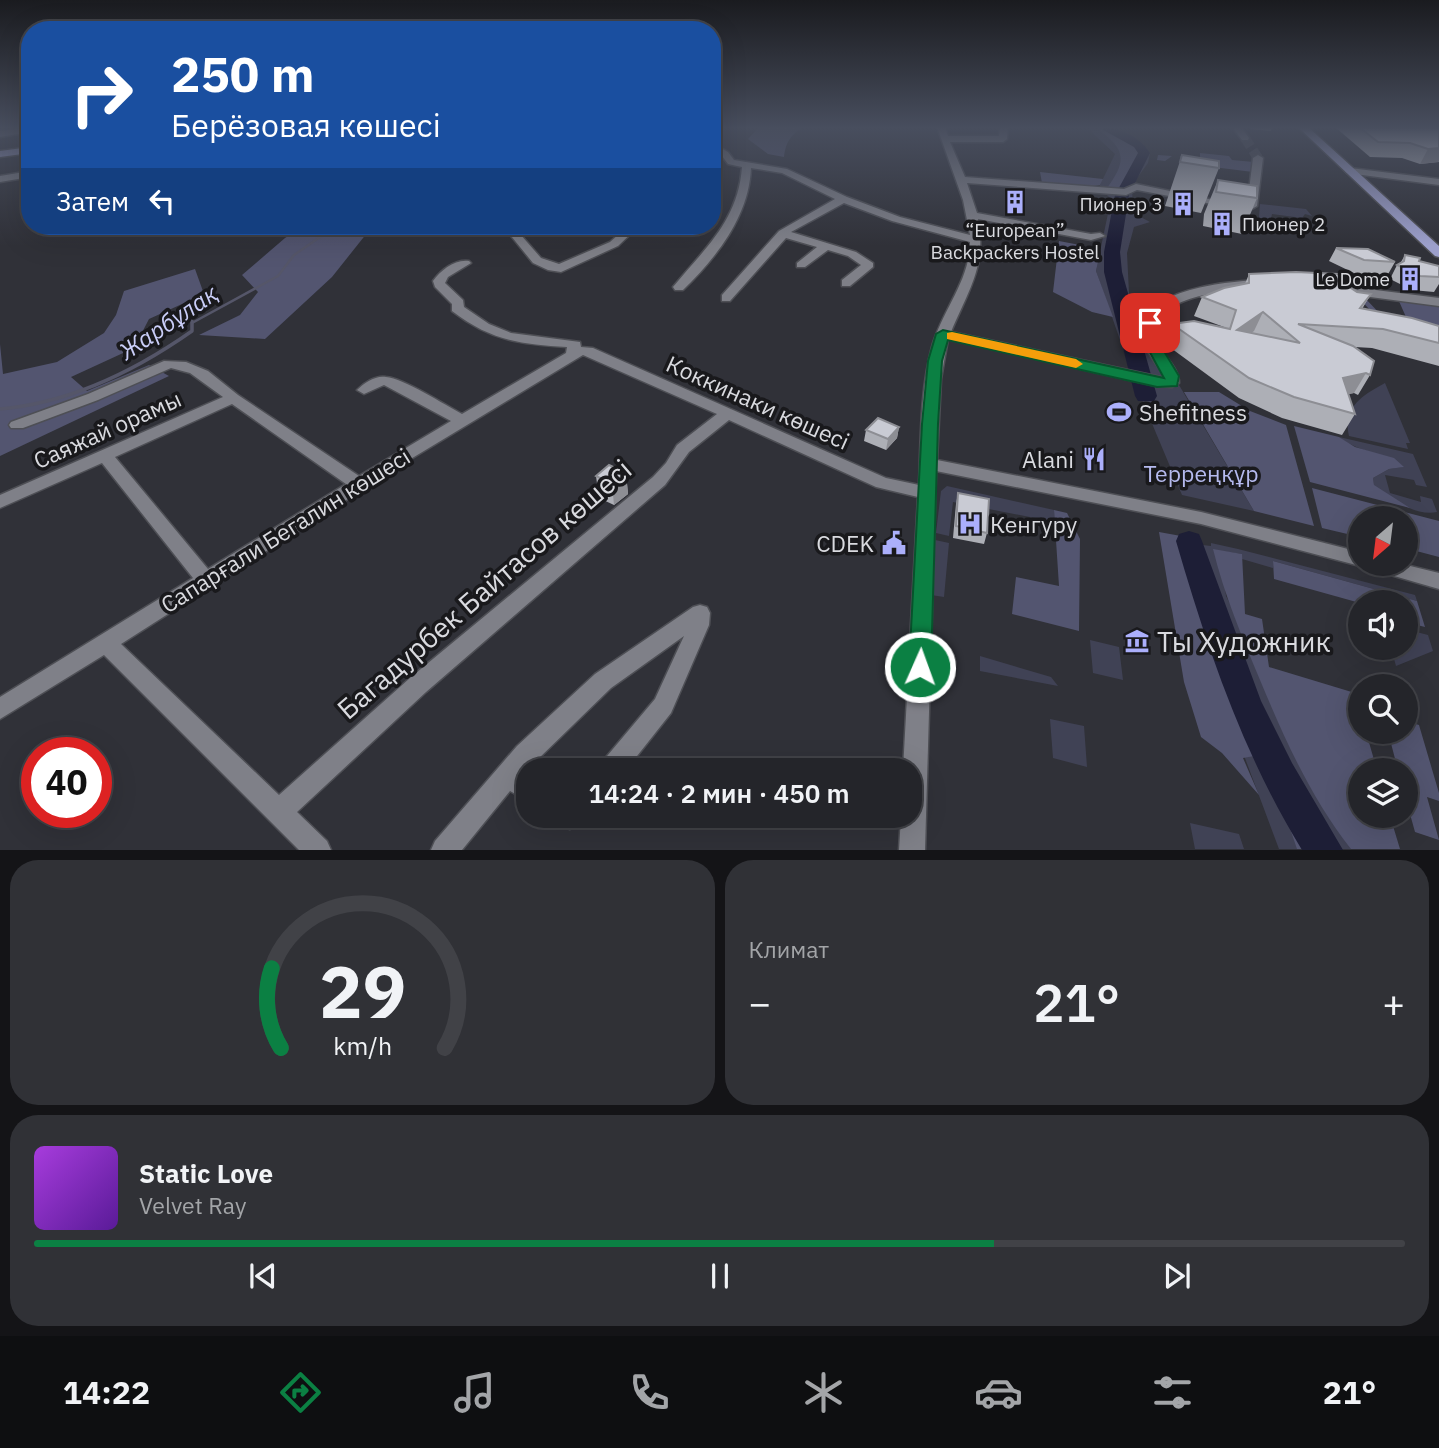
<!DOCTYPE html>
<html lang="ru">
<head>
<meta charset="utf-8">
<style>
	:root { --surface:#24252a; --page:#303136; --text:#f1f3f6; --muted:#a3a5a8; --line:#414247; --accent:#0b8043 }
	body { margin:0; font-family:"IBM Plex Sans",sans-serif; background:var(--page); color:var(--text); height:100vh; display:flex; flex-direction:column; font-size:26px; white-space:nowrap }
	* { box-sizing:border-box; margin:0 }
	p { font-size:23px; color:var(--muted) }
	.icon { flex:none; width:38px; height:38px; fill:none; stroke:currentColor; stroke-width:2; stroke-linecap:round; stroke-linejoin:round }
	.map { position:relative; height:850px; overflow:hidden }
	.panel { display:flex; flex-direction:column; gap:10px; padding:10px; background:#141417; flex:1 }
	.panel>* { flex:none }
	.banner { position:absolute; left:21px; top:21px; width:700px; height:214px; border-radius:28px; box-shadow:0 7px 28px #0002,0 0 0 2px var(--line); background:#1a4fa0; color:#fff; overflow:hidden }
	.needle { width:46px; rotate:208deg }
	.fabs { position:absolute; left:1348px; top:506px; display:grid; gap:14px }
	.fabs a { display:grid; place-items:center; width:70px; height:70px; border-radius:50%; background:var(--surface); box-shadow:0 7px 28px #0002,0 0 0 2px var(--line); font-size:35px }
	.speed { position:absolute; left:21px; top:737px; display:flex; gap:14px; font-size:35px; font-weight:700; text-align:center }
	.speed>* { display:grid; place-content:center; width:91px; height:91px; border-radius:50%; background:var(--surface); box-shadow:0 7px 28px #0002,0 0 0 2px var(--line); line-height:1 }
	.speed .limit { border:10px solid #d22; background:#fff; color:#111 }
	.pin { position:absolute; display:grid; place-items:center; width:60px; height:60px; color:#fff; margin:-30px; border-radius:14px; box-shadow:0 4px 10px #0006 }
	.me { position:absolute; width:77px; margin:-38px; rotate:2deg; stroke-linejoin:round; filter:drop-shadow(0 0 5px #0008) }
	.turn { display:flex; align-items:center; gap:24px; height:147px; padding:0 35px; font-size:32px }
	.turn .icon { width:91px; height:91px; stroke-width:2.5 }
	.turn b { display:block; font-size:49px; line-height:60px }
	.then { display:flex; align-items:center; height:66px; padding:0 35px; background:#0003; gap:14px; font-size:26px }
	.big { font-size:52px; font-weight:600; line-height:1.1 }
	.panel .card { flex:1; display:flex; flex-direction:column; justify-content:center; gap:10px; min-width:0; padding:0 24px; border-radius:28px; background:var(--page) }
	.panel .dial { align-items:center; gap:0 }
	.dial svg { height:182px; overflow:visible; fill:none; stroke:var(--line); stroke-width:7; stroke-linecap:round; text-anchor:middle }
	.dial text { fill:var(--text); stroke:none }
	.song { display:flex; align-items:center; gap:21px }
	.cover { width:84px; height:84px; border-radius:10px; background:linear-gradient(135deg,hsl(280 70% 55%),hsl(270 70% 35%)) }
	.played { height:7px; border-radius:4px; background:linear-gradient(90deg,var(--accent) 70%,var(--line) 70%) }
	.keys { display:flex; justify-content:space-around; direction:ltr }
	.heat { display:flex; justify-content:space-between; align-items:center; font-size:38px; direction:ltr }
	.panel .tiles { flex:1; display:grid; gap:10px; grid-template-columns:1fr 1fr }
	.card:last-child { grid-column:span 2 }
	.trip { position:absolute; left:516px; top:758px; width:406px; height:70px; border-radius:28px; background:var(--surface); box-shadow:0 7px 28px #0002,0 0 0 2px var(--line); font-weight:600; line-height:70px; text-align:center }
	.tab-bar { display:flex; height:112px; justify-content:space-around; align-items:center; background:#0e0f11; color:var(--muted) }
	.tab-bar .icon { width:49px; height:49px }
	.tab-bar .current { color:var(--accent) }
	.tab-bar b { font-size:32px; color:var(--text) }
	.map>svg:first-child { display:block }
	.green { fill:#404255 }
	.forest { fill:#535570 }
	.lines { fill:none; stroke-linecap:round; stroke-linejoin:round }
	.stream-far1 { stroke:#555669; stroke-width:2.5 }
	.stream { stroke:#555669; stroke-width:3.5 }
	.river { fill:#1d1e36; fill-rule:evenodd }
	.minor-tunnel { stroke:#494a51; stroke-width:10; stroke-dasharray:10 4.5; stroke-linecap:butt }
	.minor-casing { stroke:#4e4f55; stroke-width:3 }
	.major-casing { stroke:#4e4f55; stroke-width:3 }
	.minor { fill:#7f8088; fill-rule:evenodd }
	.major { fill:#9c9fcb; fill-rule:evenodd }
	.wall { fill:#adafb6 }
	.shaded-wall { fill:#8d8e94 }
	.building { fill:#c9cbd4; stroke:#8d8e94; stroke-width:2; fill-rule:evenodd }
	.route { fill:#0b8043; stroke:#07532c; stroke-width:2 }
	.slow { fill:#f59e0b }
	.labels { text-anchor:middle; dominant-baseline:central; stroke-width:7; stroke-linejoin:round; paint-order:stroke }
	.far-poi-label { font-size:19px; fill:#d9dadf; stroke:#19191c; text-anchor:end }
	.street-label { font-size:23px; fill:#d9dadf; stroke:#19191c }
	.poi-label { font-size:23px; fill:#d9dadf; stroke:#19191c; text-anchor:start }
	.park-label { font-size:23px; fill:#b5baee; stroke:#19191c }
	.water-label { font-size:24px; font-style:italic; fill:#cacef8; stroke:#19191c }
	.near-street-label { font-size:28px; fill:#d9dadf; stroke:#19191c }
	.near-poi-label { font-size:28px; fill:#d9dadf; stroke:#19191c; text-anchor:start }
</style>
</head>
<body>
<div class="map">
<svg width="1439" height="850" viewBox="0 0 1439 850">
	<rect width="100%" height="100%" fill="#303138"/>
	<path class="green" d="M1086,127c34,0 40,1 64,26l-2,10 -16,22 1,28 17,9 -16,5 -7,26 2,40 31,76 19,16 75,126 -72,-16 -47,-112 -39,-112 15,-72 -11,-11v-3l15,-31z
		M1260,204l46,5 6,7 -7,-2 -3,4 -30,-4 -4,16 -10,-2z
		M1385,383l25,60h-4l2,6 -59,-13c-7,-29 14,-41 36,-53z
		M1339,437l74,17 14,33 -11,-2 -2,-5 -29,-5 5,18 31,9 -1,-6 12,3 5,13c-21,5 -48,-14 -63,-26l-1,-8 16,-9 14,-2c-23,-17 -42,-13 -64,-30z
		M947,486l107,24 1,12 -102,-20 -4,34 -13,-3 5,-42z
		M935,540l14,3 -5,54 -13,-2z
		M1177,542l34,4v-3l27,6 177,46 2,6 -144,-40v7l-31,-9v-5l-21,-3 5,45 31,60 126,193h-104l-55,-147z
		M1405,629l23,6 5,16 -37,15 -5,-18h14z
		M1090,640l29,7 4,33 -30,-7z
		M980,656l71,21 7,9 -78,-15z
		M1050,719l34,7 3,41 -34,-9z
		M1190,823l49,11 5,15h-49z"/>
	<path class="forest" d="M759,127h45c-14,8 -18,15 -20,30l-16,-3 -20,-15z
		M1095,127h5l39,22 -1,10 -18,30 -13,-1c22,-30 17,-40 -12,-61z
		M1200,153l29,3 3,4 22,2 -1,10 -96,-12 1,-5 14,1 -7,5 16,2 -1,-7 20,2z
		M1040,172l63,7 -3,6 -13,2 -45,-4z
		M305,226h75l-13,7 -35,44 -67,62 -66,-4 41,-20 18,-23 -16,-17 43,-37z
		M1059,241l42,8 -5,22 17,46 -21,-5 -39,-20z
		M195,269l9,25 -55,25 -15,29 -63,29 16,14 62,-26 20,11 -169,80v-112l3,30 54,-12 47,-29 12,-18 8,-24z
		M1357,296l7,1 19,20 27,9 -12,-27 41,5v36l-56,-16z
		M1184,392h35l31,19 36,14 28,101 -60,-15z
		M1294,426l45,11 16,10 39,11 10,9 -15,2 -16,9 1,7 36,23 -100,-26z
		M1312,488l127,33v36l-34,-9v-30h-45v19l-38,-9z
		M1054,510l13,3 13,26 -1,92 -67,-17 4,-37 43,9z
		M1159,532l22,4 38,120 41,99 -17,3 16,37 -37,-42 -21,-16 -17,-55z
		M1213,549l29,5 3,60 17,5 7,48 86,26 5,17v22h6l11,38h-17v46h30l10,33h-49c-40,-51 -66,-109 -91,-169 -18,-43 -36,-86 -47,-131z
		M1273,561l144,40 8,26 -20,-5v-20l-45,1 -86,-24z
		M1405,721l14,4 20,68v8l-12,-4 12,43 -24,-8 -10,-36v-26h-7l-10,-38h17z
		M1274,781l43,68h-20z"/>
	<g class="lines">
		<path class="stream-far1" d="M192,323l86,-47 16,-21 42,-29"/>
		<path class="stream" d="M0,409c70,-6 135,-38 192,-78v-10"/>
		<path class="river" d="M1098,127c21,0 41,9 52,26l-21,42 -9,57 2,20 35,124 -3,5h-16l-3,-5 -31,-124v-20l11,-57 23,-42 -4,-6z
			M1189,531l10,3 3,7 59,160 31,62 51,87h-41c-59,-96 -95,-202 -126,-309l3,-7z"/>
		<path class="minor-tunnel" d="M1245,138l13,20"/>
		<g class="minor-casing">
			<path id="minor" d="M30,127v5l-30,5v-6z
				M712,127h6l-6,4z
				M937,127h8l3,9h51l1,-9h8l-1,12 -4,3h-53l15,35 159,12 12,-5 97,20 -5,3 -91,-17 -11,5 -159,-12 10,30 114,21 9,-1 5,3 -14,4 -113,-21c9,47 -10,72 -27,113l214,46c-6,-14 -22,-26 -23,-43 -5,-46 88,-54 119,-55l6,4 -6,4c-27,1 -119,8 -104,52 4,15 22,27 22,43l-7,4 -15,-1 -209,-47 -7,40 -4,81 264,52 159,40v12h7l-7,2 -159,-42 -265,-53 -11,379h-26l2,-34h9v-46h-7l15,-273 -42,-10 -147,-67 -40,32 -24,33 -239,207 -129,120 30,29 4,9h-32l-195,-195 -104,64v-22l193,-119 -91,-115 -102,45v-13l223,-98 -33,-24 -19,-5 -73,32 -75,28h-12l-2,-3 2,-3 77,-28 76,-33 22,1 22,9 30,24 121,81 92,-55 -67,-36 -20,9 -7,-4c7,-7 19,-15 29,-13 17,1 59,28 76,37l104,-61 1,-6c-46,-3 -76,-6 -115,-36v-7l-17,-17 -2,-6c8,-11 22,-22 36,-20l2,2 -23,14 -3,6 18,17 1,7 25,17 22,9 69,9 1,5 12,1 293,130 33,7c2,-46 1,-94 13,-138 10,-37 38,-66 38,-105l-78,-21 -48,-18 -53,29 65,20 17,11v4l-23,19h-8v-6l19,-15 -13,-9 -20,-6 -23,17h-8v-4l20,-16 -31,-9 -56,63h-8v-6l57,-64 56,-32 -53,-26 -31,-5c-2,48 -34,89 -68,122h-8l-2,-3c32,-39 65,-66 69,-120l-14,-3 -6,-8 -10,-6v-7l16,9 6,8 53,9 60,28 53,20 70,18 -7,-35zM583,355l134,59 -40,31 -11,18 -13,14 -243,201 -131,117 -158,-151 288,-184zM232,404l114,80 -138,85 -93,-112z
				M1232,127h9l8,11 -1,2h-6z
				M1258,155l5,3 -6,48 -5,3 -5,-3 6,-48z
				M1350,168l89,11v6l-92,-12 -2,-2z
				M30,171v6l-30,5v-6z
				M503,226h10l28,32 18,6 51,-22 18,-16h11l-21,20 -57,26 -13,-2 -15,-7z
				M1336,285l103,13v8l-107,-14v-6z
				M1367,564h35l37,9v16l-69,-20z
				M700,605l7,2 3,6 -1,12 -38,88 -45,57h-27l3,-8 53,-63 29,-63 -73,52 -76,74 -9,10 2,2v27l-18,-10 -48,59h-31l4,-9 82,-95 78,-72 98,-67z
				M555,816h28l-4,9 -9,4 -11,-4z"/>
		</g>
		<g class="major-casing">
			<path id="major" d="M1298,127h10l131,119v11l-4,-1z
				M30,147v6l-30,4v-6z"/>
		</g>
		<use href="#minor" class="minor"/>
		<use href="#major" class="major"/>
	</g>
	<path class="wall" d="M1248,127h24l-1,4 -21,-2z
		M1335,127h104v35l-19,2 -18,-6 -32,-1z
		M1182,155l37,13 -18,45 -36,-7z
		M1218,180l39,18 -15,36 -39,-8 1,-12z
		M1336,248l59,14 -8,14 -31,-2 -27,-13z
		M1405,255l14,6 20,5v18l-5,8 -22,-2 -22,-11 7,-14 4,-3z
		M1249,274l96,10 12,8 14,2 -9,15 77,17v40l-67,-18 -17,-1 15,28 -12,20 -4,-2 -6,1 7,20 -13,21 -60,-17 -43,-20 -75,-55 8,-19 52,3 -30,-11 8,-19 43,-13z
		M899,427l-2,11 -11,12 -22,-9 2,-11z
		M626,473l2,21 -14,11 -15,-7 -3,-22z
		M958,493l29,40 -3,11 -31,-6 3,-34z"/>
	<path class="shaded-wall" d="M1439,148v12l-1,2 -18,2 8,-15z
		M1263,312l-9,19 -26,19 9,-20z
		M1366,373l-12,20 -23,5 12,-20z
		M899,427l-2,11 -11,12 2,-11z
		M626,473l2,21 -14,11 -2,-21z"/>
	<path class="building" d="M1359,127h80v21l-11,1 -18,-6 -32,-1z
		M1182,155l37,6v7l-39,-6z
		M1218,180l39,6v12l-41,-6z
		M1336,248l32,1 27,13 -31,-2z
		M1405,255l15,3 -1,3 20,5v11l-19,-1 -23,-11 7,-4z
		M1296,272l42,2 7,10 12,8 14,2 -11,14 52,10 27,8v17l-56,-14 -85,-5 55,22 21,15 -4,14 -4,-2 -23,5 12,36 -61,-17 -45,-19 -77,-54 22,-3 36,8 6,-19 -34,-13 22,-9 25,-5v-9zM1263,312l37,31 -63,-13z
		M878,418l21,9 -11,12 -22,-9z
		M609,465l17,8 -14,11 -16,-8z
		M958,493l31,6 -2,34 -31,-7z"/>
	<linearGradient id="sky" x2="0" y2="1"><stop stop-color="#1a1b1f"/><stop offset="0.52" stop-color="#484e5e"/><stop offset="1" stop-color="#484e5e" stop-opacity="0"/></linearGradient>
	<rect width="1439" height="246" fill="url(#sky)"/>
	<path class="route" d="M1150,319l6,4v15l23,38 -2,10 -20,1 -209,-47 -6,21 -4,63 -7,243 -3,7 -8,3 -8,-3 -3,-7 13,-243 6,-63 8,-27 7,-4 221,48 -22,-40 1,-15z"/>
	<path class="slow" d="M952,332l124,27 7,5 -7,4 -129,-29v-6z"/>
	<defs>
		<g id="building-bare" transform="scale(1.89)"><path d="M-4-6H4V6H1V3H-1V6H-4ZM-2.5-4.3h1.7v1.8h-1.7ZM.8-4.3h1.7v1.8H.8ZM-2.5-1h1.7V.8h-1.7ZM.8-1h1.7V.8H.8Z" fill="#abaffb" stroke="#19191c" stroke-width="2.5" paint-order="stroke"/></g>
		<g id="stadium-bare" transform="scale(1.89)"><path d="M0-5a6.5 5 0 1 0 0 10a6.5 5 0 1 0 0-10ZM-3.5-1.8h7v3.6h-7Z" fill="#abaffb" stroke="#19191c" stroke-width="2.5" paint-order="stroke"/></g>
		<g id="restaurant-bare" transform="scale(1.89)"><path d="M-5-6h1v4h1v-4h1v4h1v-4h1v5L-1.5 .5V6h-2V.5L-5-1ZM5-6V6H3V1.5H1.5Q1.5-4 5-6Z" fill="#abaffb" stroke="#19191c" stroke-width="2.5" paint-order="stroke"/></g>
		<g id="hospital-bare" transform="scale(1.89)"><path d="M-5-5h3v3.5h4V-5h3V5h-3V1.5h-4V5h-3Z" fill="#abaffb" stroke="#19191c" stroke-width="2.5" paint-order="stroke"/></g>
		<g id="civic-bare" transform="scale(1.89)"><path d="M-.6-6.5H3V-4.5H.6V-3L4-1V1h2V6H-6V1h2V-1L-.6-3ZM-1.2 2.5V6h2.4V2.5Z" fill="#abaffb" stroke="#19191c" stroke-width="2.5" paint-order="stroke"/></g>
		<g id="museum-bare" transform="scale(1.89)"><path d="M0-6L6-3V-2H-6V-3ZM-5-1h2V3h-2ZM-1-1h2V3h-2ZM3-1h2V3H3ZM-6 4H6V6H-6Z" fill="#abaffb" stroke="#19191c" stroke-width="2.5" paint-order="stroke"/></g>
	</defs>
	<g fill-rule="evenodd">
		<use href="#building-bare" x="1015" y="202"/>
		<use href="#building-bare" x="1183" y="204"/>
		<use href="#building-bare" x="1222" y="224"/>
		<use href="#building-bare" x="1410" y="279"/>
		<use href="#stadium-bare" x="1119" y="412"/>
		<use href="#restaurant-bare" x="1094" y="459"/>
		<use href="#hospital-bare" x="970" y="524"/>
		<use href="#civic-bare" x="894" y="543"/>
		<use href="#museum-bare" x="1137" y="641"/>
	</g>
	<g class="labels">
		<g class="far-poi-label">
			<text x="1163" y="204">Пионер 3</text>
			<text x="1242" y="224" text-anchor="start">Пионер 2</text>
			<text x="1015" y="230" text-anchor="middle">“European”<tspan x="1015" dy="22">Backpackers Hostel</tspan></text>
			<text x="1390" y="279">Le Dome</text>
		</g>
		<g class="street-label">
			<text transform="translate(758 402) rotate(24)">Коккинаки көшесі</text>
			<text transform="translate(107 429) rotate(-24)">Саяжай орамы</text>
			<text transform="translate(285 530) rotate(-32)">Сапарғали Бегалин көшесі</text>
		</g>
		<g class="poi-label">
			<text x="1139" y="412">Shefitness</text>
			<text x="1074" y="459" text-anchor="end">Alani</text>
			<text x="990" y="524">Кенгуру</text>
			<text x="874" y="543" text-anchor="end">CDEK</text>
		</g>
		<g class="park-label">
			<text x="1201" y="473">Терреңқұр</text>
		</g>
		<g class="water-label">
			<text transform="translate(168 322) rotate(-34)">Жарбұлақ</text>
		</g>
		<g class="near-street-label">
			<text transform="translate(484 589) rotate(-41)">Багадурбек Байтасов көшесі</text>
		</g>
		<g class="near-poi-label">
			<text x="1157" y="641">Ты Художник</text>
		</g>
	</g>
</svg>
<div class="fabs">
<a><svg class="needle" viewBox="-14 -14 28 28"><path d="M0-13l5 13h-10z" fill="#e53935"/><path d="M0 13l5-13h-10z" fill="#a3a5a8"/></svg></a>
<a><svg class="icon" aria-label="sound" viewBox="0 0 24 24"><path d="M4 9h4l5-4v14l-5-4H4zM17 9q2 3 0 6"/></svg></a>
<a><svg class="icon" aria-label="search" viewBox="0 0 24 24"><circle cx="10" cy="10" r="6"/><path d="M15 15l6 6"/></svg></a>
<a><svg class="icon" aria-label="layers" viewBox="0 0 24 24"><path d="M12 4l9 5-9 5-9-5zM3 14l9 5 9-5"/></svg></a>
</div>
<div class="speed"><div class="limit">40</div></div>
<div class="pin" style="left:1150px;top:323px;background:#d93025"><svg class="icon" aria-label="arrive" viewBox="0 0 24 24"><path d="M6 21V4h12l-3 4 3 4H6"/></svg></div>
<svg class="me" style="left:920px;top:667px" viewBox="-20 -20 40 40"><circle r="17" fill="#0b8043" stroke="#fff" stroke-width="3"/><path d="M0-11L8 9 0 5-8 9z" fill="#fff"/></svg>
<div class="trip">14:24 · 2 мин · 450 m</div>
<div class="banner">
<div class="turn"><svg class="icon" aria-label="right" viewBox="0 0 24 24"><path d="M7 20v-9h11M14 6l5 5-5 5"/></svg><div><b>250 m</b>Берёзовая көшесі</div></div>
<div class="then">Затем<svg class="icon" aria-label="left" viewBox="0 0 24 24"><path d="M17 20v-9H6M10 6l-5 5 5 5"/></svg></div>
</div>
</div>
<section class="panel">
<div class="tiles">
<div class="card dial"><svg viewBox="0 0 100 80">
<path d="M14 69A42 42 0 1 1 86 69"/>
<path d="M14 69A42 42 0 0 1 10 34" stroke="#0b8043"/>
<text x="50" y="56" font-size="32" font-weight="700">29</text>
<text x="50" y="72" font-size="11">km/h</text>
</svg></div>
<div class="card"><p>Климат</p>
<div class="heat"><a>−</a><b class="big">21°</b><a>+</a></div>
</div>
<div class="card">
<div class="song"><i class="cover"></i><div><b>Static Love</b><p>Velvet Ray</p></div></div>
<div class="played"></div>
<div class="keys"><svg class="icon" aria-label="previous" viewBox="0 0 24 24"><path d="M18 5L8 12l10 7zM5 5v14"/></svg><svg class="icon" aria-label="pause" viewBox="0 0 24 24"><path d="M8 5v14M16 5v14"/></svg><svg class="icon" aria-label="next" viewBox="0 0 24 24"><path d="M6 5l10 7-10 7zM19 5v14"/></svg></div>
</div>
</div>
</section>
<nav class="tab-bar">
<b>14:22</b>
<svg class="icon current" aria-label="directions" viewBox="0 0 24 24"><path d="M12 3l9 9-9 9-9-9zM9 14v-3h6M13 9l2 2-2 2"/></svg>
<svg class="icon" aria-label="music" viewBox="0 0 24 24"><path d="M9 18V5l10-2v13"/><circle cx="6" cy="18" r="3"/><circle cx="16" cy="16" r="3"/></svg>
<svg class="icon" aria-label="phone" viewBox="0 0 24 24"><path d="M5 4h4l2 5-3 2q2 4 5 5l2-3 5 2v4C11 20 4 13 5 4z"/></svg>
<svg class="icon" aria-label="climate" viewBox="0 0 24 24"><path d="M12 3v18M4 7l16 10M4 17L20 7"/></svg>
<svg class="icon" aria-label="car" viewBox="0 0 24 24"><path d="M5 17H2v-5l4-1 3-4h7l3 4 3 1v5h-3M9 17h6M6 11h13"/><circle cx="7" cy="17" r="2"/><circle cx="17" cy="17" r="2"/></svg>
<svg class="icon" aria-label="filters" viewBox="0 0 24 24"><path d="M4 7h16M4 17h16"/><circle cx="9" cy="7" r="2"/><circle cx="15" cy="17" r="2"/></svg>
<b>21°</b>
</nav>
</body>
</html>
